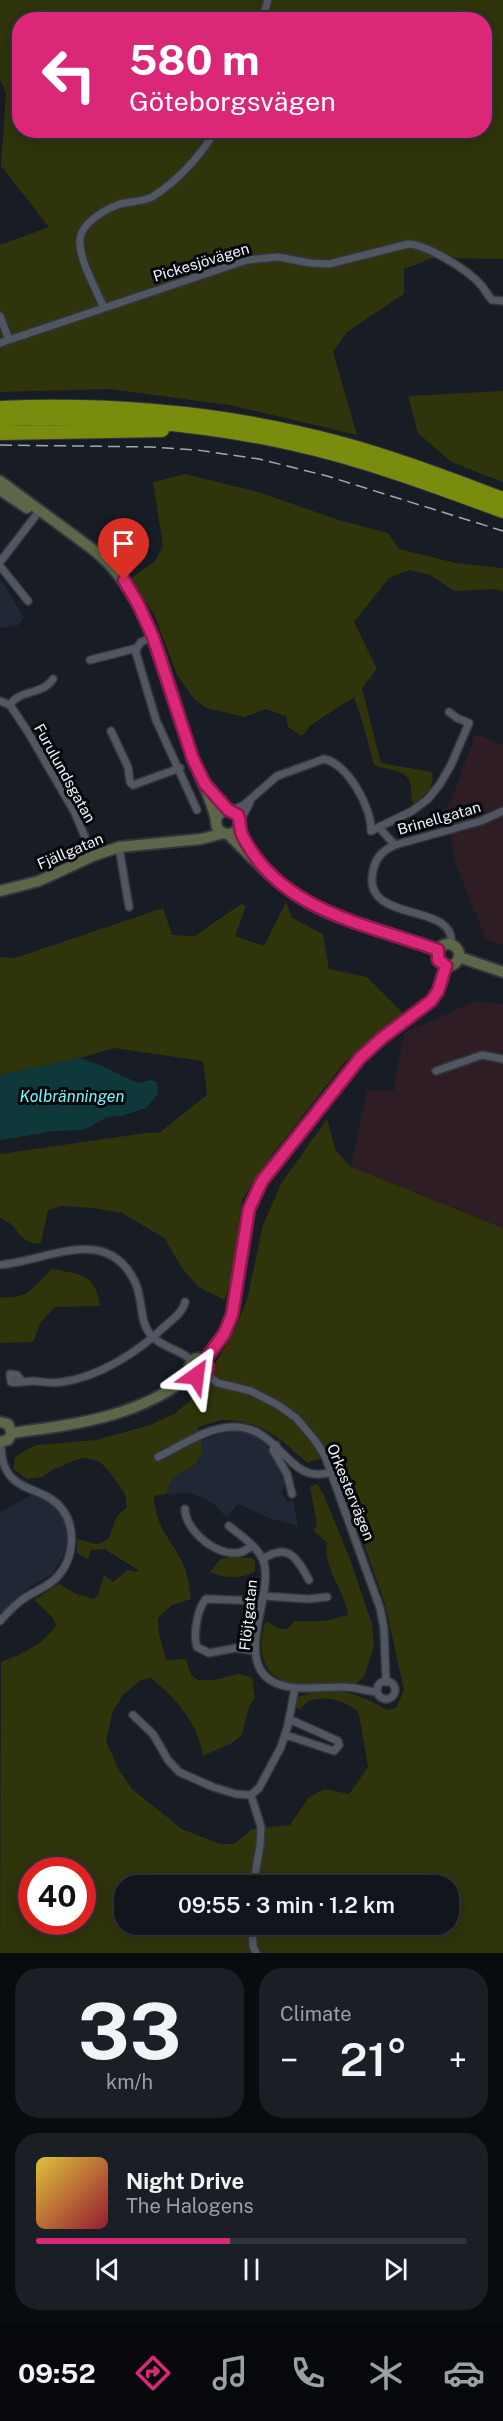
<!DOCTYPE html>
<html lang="en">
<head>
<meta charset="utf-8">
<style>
	:root { --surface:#11151c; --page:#1a1e25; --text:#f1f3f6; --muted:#9c9fa3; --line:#30343b; --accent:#db2777 }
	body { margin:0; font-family:"Public Sans",sans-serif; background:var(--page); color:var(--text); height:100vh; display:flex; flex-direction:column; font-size:22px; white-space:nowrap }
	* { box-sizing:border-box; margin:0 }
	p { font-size:20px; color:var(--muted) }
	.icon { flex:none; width:33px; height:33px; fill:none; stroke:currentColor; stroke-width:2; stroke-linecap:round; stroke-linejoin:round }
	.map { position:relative; height:1953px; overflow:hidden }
	.side { display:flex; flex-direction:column; gap:15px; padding:15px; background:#090c0f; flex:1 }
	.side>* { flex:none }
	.hud { position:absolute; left:12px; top:12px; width:480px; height:126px; border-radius:24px; box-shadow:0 3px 15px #0003,0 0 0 2px var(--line); background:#db2777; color:#fff; overflow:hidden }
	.speed { position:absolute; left:18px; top:1857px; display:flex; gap:12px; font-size:30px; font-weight:700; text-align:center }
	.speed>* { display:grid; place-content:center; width:78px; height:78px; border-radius:50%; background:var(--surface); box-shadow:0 3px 15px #0003,0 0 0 2px var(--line); line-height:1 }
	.speed .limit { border:9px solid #d22; background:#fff; color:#111 }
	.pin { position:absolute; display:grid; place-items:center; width:51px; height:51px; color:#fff; margin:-62px -26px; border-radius:50% 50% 50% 0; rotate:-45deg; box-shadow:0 0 6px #0007 }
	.pin .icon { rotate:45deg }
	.me { position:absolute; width:66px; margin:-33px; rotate:31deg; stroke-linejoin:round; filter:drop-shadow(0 0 4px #0008) }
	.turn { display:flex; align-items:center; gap:21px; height:126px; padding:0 18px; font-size:27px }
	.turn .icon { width:78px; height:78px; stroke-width:2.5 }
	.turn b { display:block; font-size:42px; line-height:51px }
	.big { font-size:45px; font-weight:600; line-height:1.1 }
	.side .widget { flex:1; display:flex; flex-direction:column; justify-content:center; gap:9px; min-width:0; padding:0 21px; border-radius:24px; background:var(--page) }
	.side .dial { align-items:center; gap:0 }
	.dial b { font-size:78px; line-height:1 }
	.song { display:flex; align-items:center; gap:18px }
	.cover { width:72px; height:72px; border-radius:9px; background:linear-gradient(135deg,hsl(50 70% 55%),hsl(350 70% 35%)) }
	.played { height:6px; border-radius:3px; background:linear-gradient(90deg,var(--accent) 45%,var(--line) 45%) }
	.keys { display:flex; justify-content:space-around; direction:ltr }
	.heat { display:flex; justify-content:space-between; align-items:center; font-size:33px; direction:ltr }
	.side .tiles { flex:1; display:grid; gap:15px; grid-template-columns:1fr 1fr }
	.widget:last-child { grid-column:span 2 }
	.trip { position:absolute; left:114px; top:1875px; width:345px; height:60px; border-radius:24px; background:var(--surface); box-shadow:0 3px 15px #0003,0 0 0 2px var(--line); font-weight:600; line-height:60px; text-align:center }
	.menu { display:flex; height:96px; justify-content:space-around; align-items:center; background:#07080b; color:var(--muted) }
	.menu .icon { width:42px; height:42px }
	.menu .current { color:var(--accent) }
	.menu b { font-size:27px; color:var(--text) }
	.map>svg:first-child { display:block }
	.built { fill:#202835 }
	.industrial { fill:#2e1d25 }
	.green { fill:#2f340b; fill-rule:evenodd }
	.water { fill:#0f383a }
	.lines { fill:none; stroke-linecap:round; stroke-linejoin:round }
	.street-casing { stroke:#33353d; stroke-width:10 }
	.secondary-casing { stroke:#33353d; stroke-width:14 }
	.highway-casing { stroke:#33353d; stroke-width:16 }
	.street { stroke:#515661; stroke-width:7 }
	.secondary { stroke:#5d6648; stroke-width:10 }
	.highway { stroke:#7a8c0e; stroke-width:14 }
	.rail { stroke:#a5a8af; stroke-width:1.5; stroke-dasharray:12 6; stroke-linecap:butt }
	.route-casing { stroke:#8e194d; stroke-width:15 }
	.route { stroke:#db2777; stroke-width:10 }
	.labels { text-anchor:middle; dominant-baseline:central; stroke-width:6; stroke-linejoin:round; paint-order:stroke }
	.street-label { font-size:15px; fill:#eff2f8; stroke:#05070a }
	.water-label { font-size:16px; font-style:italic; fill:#77f4fd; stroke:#05070a }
</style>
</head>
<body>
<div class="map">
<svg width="503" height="1953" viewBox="0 0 503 1953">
	<rect width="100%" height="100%" fill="#171c25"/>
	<path class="built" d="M0,579l24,38 -7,9 -17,2z
		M224,1432h25l19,10 -1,5 19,31 -4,15 5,8h6l5,25 -29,-8 -31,-14 -11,14 -12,-13 -12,-7 -14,-5 -23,1 7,-17 22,-12 8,-13 -3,-11z
		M33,1494l17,8 13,16 4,15 -2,20 -13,21 -24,14 -28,25v-101z"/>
	<path class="industrial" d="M476,734l27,11v201l-17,-7 -30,-74 -11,-57 6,-8z
		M476,1001l27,3v224l-152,-61 16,-76h26l11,-58z"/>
	<path class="green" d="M0,0h503v259l-71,-1 -28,11v25l-57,38 -14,20 24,83 -128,-30 -119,-16 -110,3v-147l49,-18 -48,-61 5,-74 -6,-12zM20,20h464v110h-464z
		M503,391v91l-52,-20 -33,-29 -10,-37z
		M185,474l73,18 81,28 49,13 11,16 57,14 47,5v24l-6,-3 -43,2 -24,-16 -21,-5 -20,8 -35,44 23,47 -15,19 19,75 51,9c3,16 -7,24 -19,32 -3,-7 -1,-17 -4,-24 -4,-10 -26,-11 -35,-15l-11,-41 -9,-27 -43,28 -9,11 -14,-9 -2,-11 -20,-7 -21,8 -39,-9 -11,-8 -18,-25 -23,-61 -24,-35 25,-18 8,-15 -10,-64z
		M286,902l6,16 31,16 6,35 38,8 36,36 -58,49 -73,93 -30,45 -9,73 -8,27 -25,-12 -16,-17 -20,-33 -42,-25 -29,-5 -31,-2 -14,4 -7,33c-22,3 -21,-18 -41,-25v-64l146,-21h13l48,-38 -4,-34 -89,-13 -34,10 -80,17v-118l15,1 148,-50 9,27 23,1 46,-32 5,2 -11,30 29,10z
		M327,1119l9,32 15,16 152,61v725h-503l1,-291c21,-8 42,-17 55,-37l-3,-7 -19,-18 25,-16 17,10 18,5 4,-4 6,-20 9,7 15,-12 9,2 1,-2 -34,-21 -13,1 -3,9 -11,-6v-14l20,5 11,-5 9,-23 10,-9 -2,-13 -17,-24 -8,-8 -9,-3 -10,-1 -27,11 -12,8 -15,2 -14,-10 2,-11 9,-7 12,-6 60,-5 54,-15 24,-11 23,-19 37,-64 13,-31 16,-75 19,-43zM221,1420c44,1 55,17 87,43l20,-8 18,37 39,112 19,86 -8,18 -9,2c-30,-18 -55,-25 -89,-13l-2,10 4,3c2,-3 4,-6 7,-8 15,-8 43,-1 52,12l9,53 -19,27 -24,-5 -16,8 -19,28 -38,4 -18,15h-14l-38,-15 -50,-40 -13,-19 -13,-29 7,-30 10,-16 18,-15 10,-2c25,21 47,44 52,78l27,-12 12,-9 7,-28 6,-10 -3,-20 -14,-3 -24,6h-16l-7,-5 -5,-16 -20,1c-3,-15 -9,-27 -8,-42l14,-13 19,-6c-2,-12 -3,-26 -9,-37 -13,-27 -26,-33 -28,-66l12,-2 7,-17 22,-12 8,-13 -5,-25zM32,1870h50v52h-50zM124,1886h324v38h-324z
		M52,1269c27,5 44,4 48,37l-45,1 -14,15 -8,20 -33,1v-46c30,3 31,-10 52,-28z
		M317,1484l6,9 27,66 22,65 2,21 -9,30 -8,8h-68c-28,-7 -32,-36 -24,-60l3,-1 11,7h8l8,-8h30l23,-6c-3,-25 -25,-45 -21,-72l-14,-13 4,-4 -7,-39z
		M232,1557l21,1 2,4v9c-12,9 -32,7 -45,1l10,-13z"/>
	<path class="water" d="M80,1058l17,6 41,19 13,-3 5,2 2,5 -1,8 -11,13 -25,8 -14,1 -23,13 -30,1 -54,9v-65z"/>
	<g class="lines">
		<g class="street-casing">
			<path id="street" d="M262,20l6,-20
				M104,308c-8,-19 -26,-50 -24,-69 2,-17 26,-30 40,-35 10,-3 23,-2 32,-7 26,-16 49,-42 64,-67
				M0,316l9,24
				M0,343l247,-83 31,-3 32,6 19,1 79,-20c18,0 60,26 72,40 5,5 7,11 12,16l11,1
				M0,562l37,-48
				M0,566l28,35
				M137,648l-1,5 20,67 41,90
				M90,660l47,-12 4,-6 12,-5
				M0,701l10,4 18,27 46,79 19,45
				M10,705c10,-16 33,-10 43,-26
				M111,731l17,36 2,15 3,3 47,-17
				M230,811l14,-6 33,-29 47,-17c24,5 48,49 47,72
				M240,821l10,-19
				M380,826l3,6 12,13
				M371,831l41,-20 16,-12 12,-15 11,-19 18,-42 -12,-5 -8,-6
				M119,847l10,60
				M451,944c6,-44 -95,-18 -77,-77 3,-11 11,-18 21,-22l86,-24 22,-10
				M436,1071l46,-16 21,4
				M0,1265c47,-4 107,-42 135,17 8,16 4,38 15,52 11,14 31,15 42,27
				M205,1374l13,9 33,8 27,14 18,13 18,21 11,17 55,152 4,20 2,54
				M22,1381l-5,-6 -7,-1 1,8c8,2 15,-1 23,-1 9,1 19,3 28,1 37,-5 76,-30 102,-55 8,-7 19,-15 21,-25
				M276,1445l-3,5 14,24 5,20
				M158,1457c22,-11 48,-29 73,-30 50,-3 56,60 100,45
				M185,1509c0,25 45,59 66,37
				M229,1526c11,9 31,22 35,37 10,34 -35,106 17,122 20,6 43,1 64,2 11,0 21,4 32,5
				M263,1559c25,-17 34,-1 46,21
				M263,1596l46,3 18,-2
				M0,1621c7,-8 15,-16 23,-22 11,-8 26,-12 35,-23 19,-22 19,-60 -7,-77 -13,-9 -29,-10 -40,-22 -9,-11 -10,-22 -10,-35
				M255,1651l-19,-3 -27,5 -12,-6c-4,-12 0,-38 9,-48l56,2
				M377 1690a9 9 0 1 1 18 0a9 9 0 1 1-18 0Z
				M133,1715l20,19 15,26 11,12 34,15 23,7 15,1 8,-7 22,-41 7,-22 7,-37
				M286,1735l48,16 5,-6 -1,-4 -49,-22
				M251,1795l10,32 -1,19 -7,40
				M252,1924l1,22 3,7"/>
		</g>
		<g class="secondary-casing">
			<path id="secondary" d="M0,481l95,70c58,47 73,137 97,205 8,22 19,42 24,64
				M0,490l27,18
				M209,788l19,22
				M216 822a12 12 0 1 1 24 0a12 12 0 1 1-24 0Z
				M228,834c24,24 47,49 77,67 41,24 89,33 133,49
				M0,891l39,-10 54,-25 26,-9 82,-8 23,-6
				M437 955a11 11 0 1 1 22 0a11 11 0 1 1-22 0Z
				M459,957l44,15
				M190 1367a9 9 0 1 1 18 0a9 9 0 1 1-18 0Z
				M205,1360l19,-27 8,-18 17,-106 13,-28 98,-123 22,-20 49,-37 7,-10 8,-25
				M0,1422l8,2 4,9 -4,7 -8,2
				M12,1433c65,-9 128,-16 180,-59"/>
		</g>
		<g class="highway-casing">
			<path id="highway" d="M0,408c115,-5 227,5 339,35 56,15 110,36 164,56
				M0,419c98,-4 195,3 290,24 73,16 143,42 213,68
				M0,433l162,-3"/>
		</g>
		<use href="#street" class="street"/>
		<use href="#secondary" class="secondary"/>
		<use href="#highway" class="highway"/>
		<path class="rail" d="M0,445l151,2 46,3 62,9 68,17 176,55"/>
	</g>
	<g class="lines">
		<g class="route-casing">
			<path id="route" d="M124,580l14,24 15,33 40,122 12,25 23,26 10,5c3,8 1,15 5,22 39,75 124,87 195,113v10l8,6 -8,25 -7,10 -49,37 -22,20 -98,123 -13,28 -17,106 -8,19 -19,26 3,6c0,8 -5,11 -12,10"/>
		</g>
		<use href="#route" class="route"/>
	</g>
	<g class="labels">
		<g class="street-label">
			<text transform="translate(201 262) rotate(-17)">Pickesjövägen</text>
			<text transform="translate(65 773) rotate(61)">Furulundsgatan</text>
			<text transform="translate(439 818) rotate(-16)">Brinellgatan</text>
			<text transform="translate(70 851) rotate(-23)">Fjällgatan</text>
			<text transform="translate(351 1492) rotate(68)">Orkestervägen</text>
			<text transform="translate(248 1615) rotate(-84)">Flöjtgatan</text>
		</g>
		<g class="water-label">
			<text x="72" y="1096">Kolbränningen</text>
		</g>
	</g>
</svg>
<div class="speed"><div class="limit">40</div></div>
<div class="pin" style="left:124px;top:580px;background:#d93025"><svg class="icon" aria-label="arrive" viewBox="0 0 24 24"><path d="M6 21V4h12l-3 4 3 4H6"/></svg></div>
<svg class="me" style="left:196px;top:1376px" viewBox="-20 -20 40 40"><path d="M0-17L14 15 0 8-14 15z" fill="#db2777" stroke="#fff" stroke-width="4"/></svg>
<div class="trip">09:55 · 3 min · 1.2 km</div>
<div class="hud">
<div class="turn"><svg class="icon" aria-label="left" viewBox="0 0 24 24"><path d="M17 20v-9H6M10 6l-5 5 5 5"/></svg><div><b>580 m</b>Göteborgsvägen</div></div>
</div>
</div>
<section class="side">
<div class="tiles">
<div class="widget dial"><b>33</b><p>km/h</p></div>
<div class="widget"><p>Climate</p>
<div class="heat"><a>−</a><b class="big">21°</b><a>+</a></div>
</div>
<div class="widget">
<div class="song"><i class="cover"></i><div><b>Night Drive</b><p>The Halogens</p></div></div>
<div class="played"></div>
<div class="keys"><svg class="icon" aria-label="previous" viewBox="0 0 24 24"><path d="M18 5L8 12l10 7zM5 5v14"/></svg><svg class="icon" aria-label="pause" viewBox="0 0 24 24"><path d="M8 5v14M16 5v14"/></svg><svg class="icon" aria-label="next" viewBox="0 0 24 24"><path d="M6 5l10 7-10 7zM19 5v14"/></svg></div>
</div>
</div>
</section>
<nav class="menu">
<b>09:52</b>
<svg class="icon current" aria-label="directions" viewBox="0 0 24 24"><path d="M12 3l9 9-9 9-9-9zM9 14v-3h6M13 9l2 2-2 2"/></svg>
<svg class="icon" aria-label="music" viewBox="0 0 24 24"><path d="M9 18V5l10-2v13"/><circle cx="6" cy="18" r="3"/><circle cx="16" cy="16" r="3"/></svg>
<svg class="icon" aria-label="phone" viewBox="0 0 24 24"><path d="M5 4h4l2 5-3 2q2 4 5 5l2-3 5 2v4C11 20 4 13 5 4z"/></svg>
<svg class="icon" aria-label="climate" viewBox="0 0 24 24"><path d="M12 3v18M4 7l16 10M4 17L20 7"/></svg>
<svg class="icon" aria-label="car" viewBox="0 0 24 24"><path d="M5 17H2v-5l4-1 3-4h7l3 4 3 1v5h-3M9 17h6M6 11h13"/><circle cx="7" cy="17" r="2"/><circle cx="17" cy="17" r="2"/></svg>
</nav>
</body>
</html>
